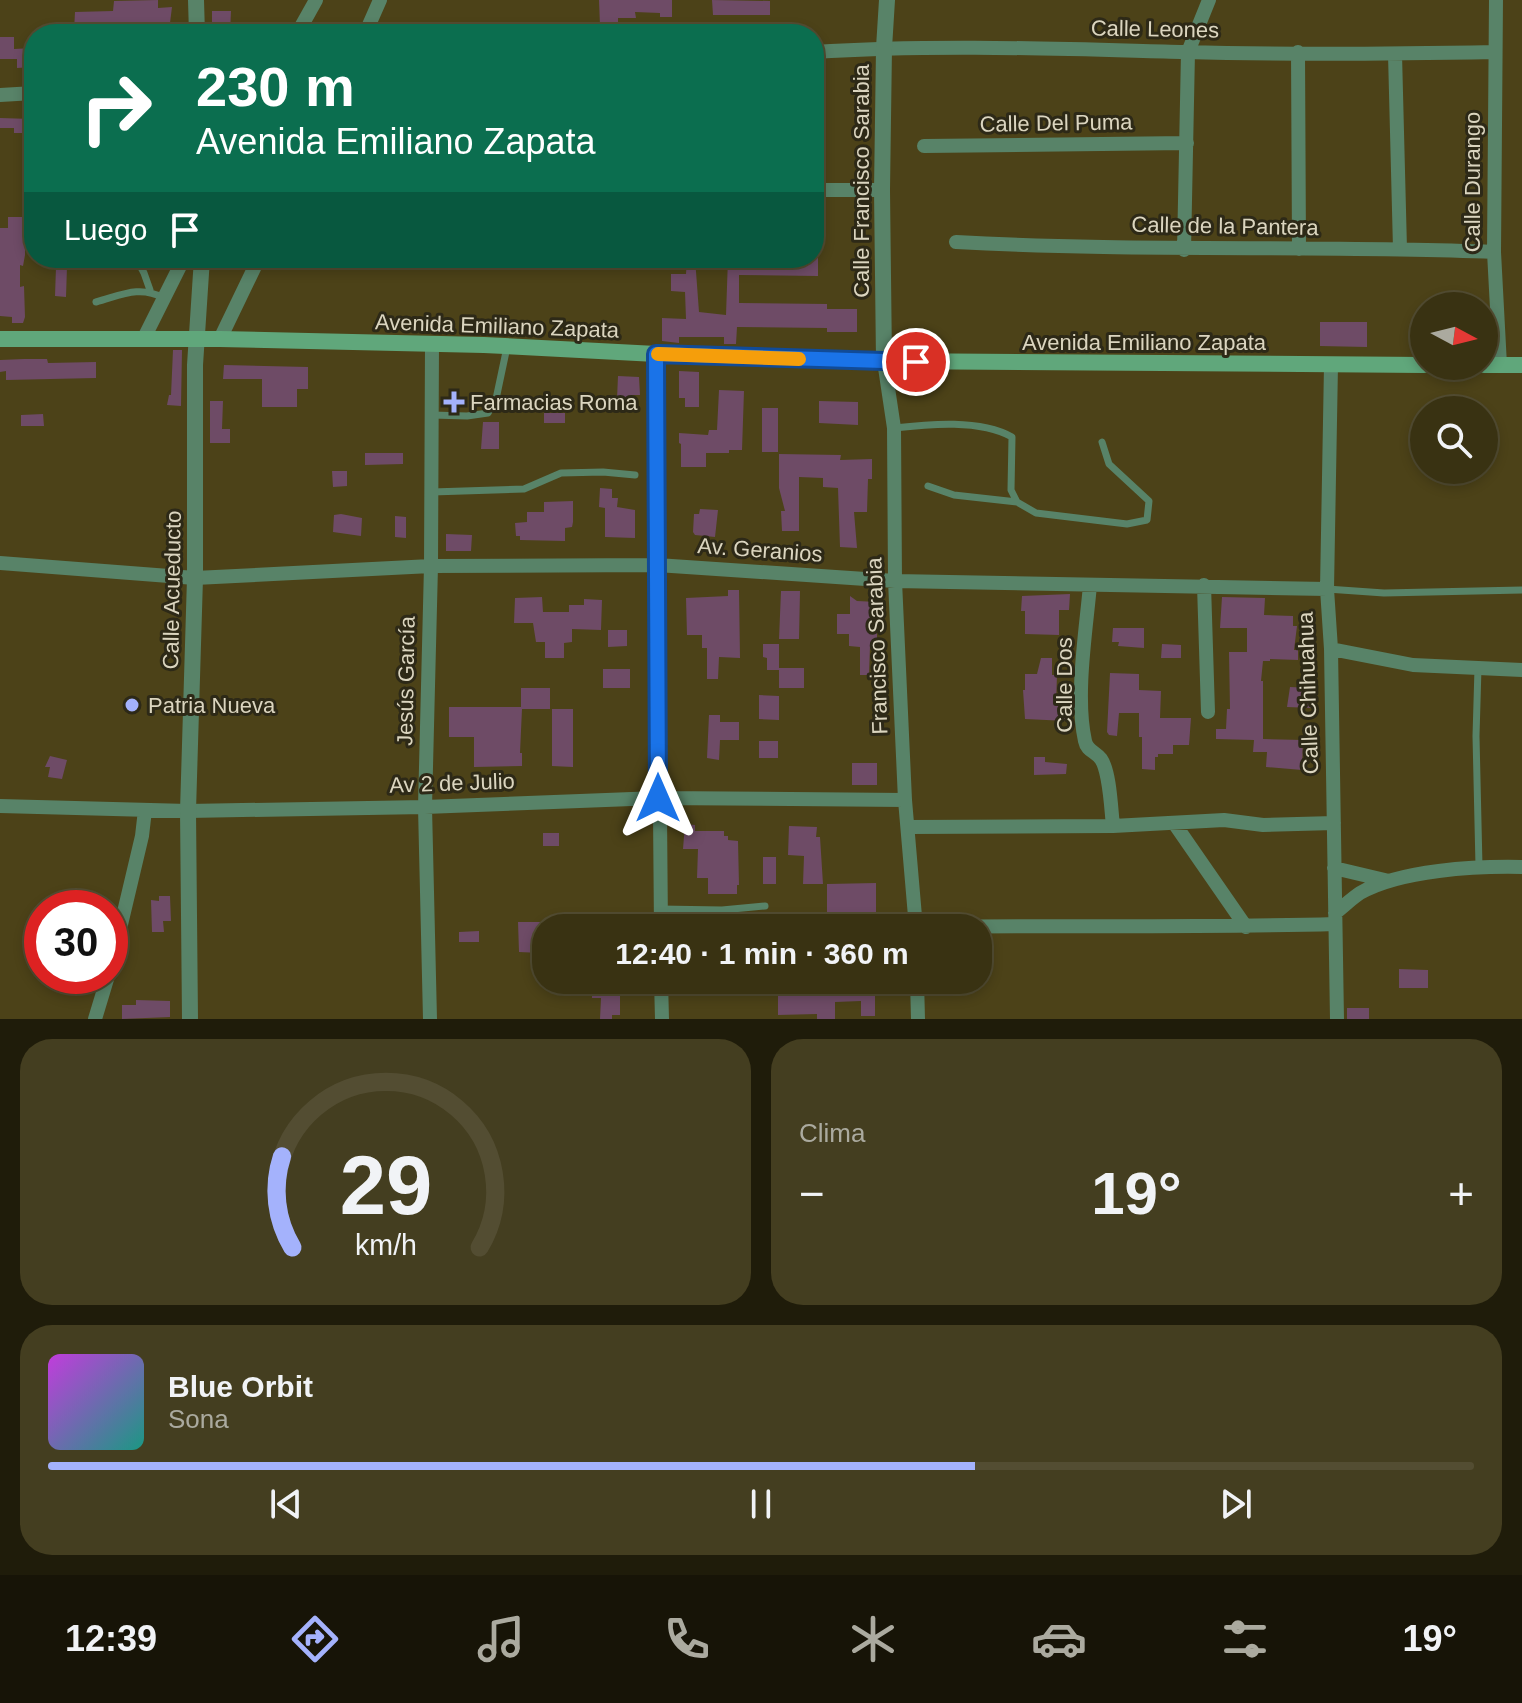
<!DOCTYPE html>
<html lang="es">
<head>
<meta charset="utf-8">
<style>
	:root { --surface:#393212; --page:#443e20; --text:#f1f3f6; --muted:#abaa9f; --line:#534d32; --accent:#a4b2fc }
	body { margin:0; font-family:Arial,sans-serif; background:var(--page); color:var(--text); height:100vh; display:flex; flex-direction:column; font-size:30px; white-space:nowrap }
	* { box-sizing:border-box; margin:0 }
	p { font-size:26px; color:var(--muted) }
	.icon { flex:none; width:44px; height:44px; fill:none; stroke:currentColor; stroke-width:2; stroke-linecap:round; stroke-linejoin:round }
	.map { position:relative; height:1019px; overflow:hidden }
	.details { display:flex; flex-direction:column; gap:20px; padding:20px; background:#1f1c0a; flex:1 }
	.details>* { flex:none }
	.guide { position:absolute; left:24px; top:24px; width:800px; height:244px; border-radius:32px; box-shadow:0 4px 12px #0003,0 0 0 2px var(--line); background:#0b6e4f; color:#fff; overflow:hidden }
	.needle { width:52px; rotate:97deg }
	.tools { position:absolute; left:1410px; top:292px; display:grid; gap:16px }
	.tools a { display:grid; place-items:center; width:88px; height:88px; border-radius:50%; background:var(--surface); box-shadow:0 4px 12px #0003,0 0 0 2px var(--line); font-size:40px }
	.speed { position:absolute; left:24px; top:890px; display:flex; gap:16px; font-size:40px; font-weight:700; text-align:center }
	.speed>* { display:grid; place-content:center; width:104px; height:104px; border-radius:50%; background:var(--surface); box-shadow:0 4px 12px #0003,0 0 0 2px var(--line); line-height:1 }
	.speed .limit { border:12px solid #d22; background:#fff; color:#111 }
	.pin { position:absolute; display:grid; place-items:center; width:68px; height:68px; color:#fff; margin:-34px; border:4px solid #fff; border-radius:50%; box-shadow:0 2px 8px #0007 }
	.me { position:absolute; width:88px; margin:-44px; rotate:0deg; stroke-linejoin:round; filter:drop-shadow(0 0 6px #0008) }
	.turn { display:flex; align-items:center; gap:28px; height:168px; padding:0 40px; font-size:36px }
	.turn .icon { width:104px; height:104px; stroke-width:2.5 }
	.turn b { display:block; font-size:56px; line-height:68px }
	.then { display:flex; align-items:center; height:76px; padding:0 40px; background:#0003; gap:16px; font-size:30px }
	.big { font-size:60px; font-weight:700; line-height:1.1 }
	.details .widget { flex:1; display:flex; flex-direction:column; justify-content:center; gap:12px; min-width:0; padding:0 28px; border-radius:32px; background:var(--page) }
	.details .dial { align-items:center; gap:0 }
	.dial svg { height:208px; overflow:visible; fill:none; stroke:var(--line); stroke-width:7; stroke-linecap:round; text-anchor:middle }
	.dial text { fill:var(--text); stroke:none }
	.song { display:flex; align-items:center; gap:24px }
	.cover { width:96px; height:96px; border-radius:12px; background:linear-gradient(135deg,hsl(290 70% 55%),hsl(170 70% 35%)) }
	.played { height:8px; border-radius:4px; background:linear-gradient(90deg,var(--accent) 65%,var(--line) 65%) }
	.keys { display:flex; justify-content:space-around; direction:ltr }
	.heat { display:flex; justify-content:space-between; align-items:center; font-size:44px; direction:ltr }
	.details .tiles { flex:1; display:grid; gap:20px; grid-template-columns:1fr 1fr }
	.widget:last-child { grid-column:span 2 }
	.trip { position:absolute; left:532px; top:914px; width:460px; height:80px; border-radius:32px; background:var(--surface); box-shadow:0 4px 12px #0003,0 0 0 2px var(--line); font-weight:700; line-height:80px; text-align:center }
	.tabs { display:flex; height:128px; justify-content:space-around; align-items:center; background:#171407; color:var(--muted) }
	.tabs .icon { width:56px; height:56px }
	.tabs .current { color:var(--accent) }
	.tabs b { font-size:36px; color:var(--text) }
	.map>svg:first-child { display:block }
	.building { fill:#6e4b66 }
	.lines { fill:none; stroke-linecap:round; stroke-linejoin:round }
	.service { stroke:#588368; stroke-width:7 }
	.minor { stroke:#588368; stroke-width:14 }
	.tertiary { stroke:#588368; stroke-width:16 }
	.secondary { stroke:#60a77b; stroke-width:16 }
	.route-casing { stroke:#114b97; stroke-width:20 }
	.route { stroke:#1a73e8; stroke-width:14 }
	.slow { stroke:#f59e0b; stroke-width:14 }
	.poi-dot { fill:#a4b2fc; stroke:#2d2917; stroke-width:3 }
	.labels { text-anchor:middle; dominant-baseline:central; stroke-width:6; stroke-linejoin:round; paint-order:stroke }
	.street-label { font-size:22px; fill:#dbd5bf; stroke:#2d2917 }
	.poi-label { font-size:22px; fill:#dbd5bf; stroke:#2d2917; text-anchor:start }
</style>
</head>
<body>
<div class="map">
<svg width="1522" height="1019" viewBox="0 0 1522 1019">
	<rect width="100%" height="100%" fill="#4c4218"/>
	<path class="building" d="M158,0v8l14,-1 -3,24h-15v3h-20v-4l-60,1 1,-19 38,-1 1,-10z
		M599,0h73v17h-12v-4l-25,-1 1,6h-18v8h-18z
		M712,0l58,1v14h-57z
		M212,11h19l-1,23 -18,-1z
		M0,37h14v12l19,-1v19l-16,1v-9h-17z
		M0,118l32,1 -1,14h-17v-5h-14z
		M8,217h17v38l-2,11 -3,-1v22l4,-1 1,31 -2,6h-11v-6l-12,-1v-88h8z
		M687,258h8l4,54 27,3 2,-57h90v18l-79,-1v28l88,1v5h30v23h-30v-4l-90,-1 -1,17h-12v-7h-45v6l-17,-2v-23l24,1 -1,-27 -14,-1v-17h15z
		M56,267h11l-1,30 -11,-1z
		M1320,322h47v25l-47,-1z
		M173,350h9l-1,56 -14,-1 2,-10h2z
		M24,359h23l1,4 48,-1v16l-90,2v-9l-6,1v-12z
		M224,365l84,2v22h-11v18h-35v-28h-39z
		M679,371l20,1v35h-14v-9h-6z
		M618,376l21,1 1,18h-9v4h-14z
		M719,390l25,1 -2,59h-13v3h-23v14h-25v-23l-2,-1v-10l29,2 1,-5h8z
		M210,401h13l-1,28h8v14h-20z
		M819,401l39,1v23l-39,-2z
		M762,408h16v44h-16z
		M544,413h21v10h-21z
		M43,414l1,12h-23v-11z
		M483,422h16v27h-18z
		M365,453h38v11l-38,1z
		M779,454l62,1 -1,5 32,-1v20h-4l-1,33h-13l3,36 -17,-1 -2,-59 -15,-1v-9l-24,-1v54h-17l-1,-20h4l-6,-23z
		M332,471h15v15l-14,1z
		M600,488l12,1v9h6l-1,9 18,3v28l-30,-1v-29l-6,-1z
		M573,501v21l-1,5 -7,1v13l-45,-1v-4h-4l-1,-13 12,-1v-10h17v-10z
		M700,509l18,1 -3,27 -20,-2 -2,-3 1,-18h5z
		M341,514l21,4 -1,18 -28,-4 1,-17z
		M395,516l11,1v21l-11,-1z
		M446,534l26,1 -1,16h-25z
		M728,590h11l1,68 -21,-1 -1,22h-11v-31h-5v-13h-15l-1,-37 42,-2z
		M781,591h19l-1,48h-20z
		M1070,594l-1,16h-10v25l-34,-1v-23h-4l1,-15z
		M850,596l7,5 20,1v44h-7l-1,29h-9v-28l-11,-1v-12h-12v-20h13z
		M542,597l1,15h26v-7h15v-6l18,1 -1,30 -29,-1v13l-8,1v15h-19v-16h-9l-3,-19h-19l1,-25z
		M1222,597l43,1 -1,17 29,1v10h4l-3,24h4v10l-28,-1v2h-7l-2,20h2v58l40,1 -1,30 -36,-3 1,-15h-14l1,-12 -38,-1v-10h10l1,-20h3l-1,-57h18v-24h-27z
		M1113,628h31v20l-26,-2 1,-4h-7z
		M608,630h19v16l-19,1z
		M763,644h16v26h-12v-12l-4,-1z
		M1162,644l19,1v13h-20z
		M1041,658h11v17h5l-1,30 12,1 -1,15 -42,-2 -2,-29h2v-16h12z
		M779,668h25v20h-25z
		M603,669h27v19h-27z
		M1110,673l29,1v16l22,1 -1,27h31l-2,27h-16v9h-15v3h-3v13l-13,-1v-32h-3v-24h-20l-2,23 -8,-1 -2,-3z
		M1290,687l21,1v20l-24,-1z
		M521,688h29v21h-28l-2,44h2v13l-48,1v-30h-25v-30h72z
		M759,695l20,1v24l-20,-1z
		M552,709h21v58l-21,-1z
		M709,715h11v7h19v18h-19l-1,20 -12,-2z
		M759,741h19v17h-19z
		M50,756l17,4 -5,19 -14,-2 2,-10h-5z
		M1034,757h11v5l22,2 -1,10 -32,1z
		M852,763h25v22h-25z
		M685,824l10,1v6h29v5h4v4l10,1 1,44h-2v9h-29v-16h-11l1,-29h-15z
		M789,826l28,1 -1,10h4l3,47h-20l1,-28 -16,-1z
		M543,833h16v13h-16z
		M763,857h13v27h-13z
		M876,883v41h-49v-40z
		M159,896h11l1,25h-8l1,11h-12l-1,-32 8,1z
		M518,922h24l-1,31 -22,-1z
		M479,931v11h-20v-10z
		M1399,969l29,1v18h-29z
		M791,980h12v3l42,-3v6l30,-2v32h-14v-15l-26,1v17h-18v-5l-39,1v-24h8v-8h5z
		M592,984h28v31h-8v4h-12l1,-21h-9z
		M136,1000l34,1v16l-48,2v-14h14z
		M1347,1008h22v11h-22z"/>
	<g class="lines">
		<path class="service" d="M136,258l8,15 6,17
			M96,302c26,-7 43,-17 68,-4
			M432,415l35,1 21,-3 8,-14 11,-52
			M894,428c35,-4 86,-9 118,9l-1,53 6,12 19,11 91,11 20,-4 2,-19 -40,-37 -7,-22
			M928,486l26,9 63,7
			M432,492l92,-3 37,-16 42,-1 32,3
			M1327,589l57,4 138,-3
			M1478,668l-2,68 3,130
			M660,909l62,1 43,-4"/>
		<path class="minor" d="M1496,0l-2,252 6,113
			M297,34l19,-34
			M365,34l15,-34
			M814,52c124,-8 247,-3 371,0 103,3 207,2 310,0
			M1298,52l1,197
			M1395,54l5,195
			M0,95l34,-2
			M924,146l263,-3
			M814,190h68
			M956,242c179,10 359,3 538,10
			M1184,250l4,-198 21,-52
			M220,339l39,-81
			M143,340l41,-82
			M656,354l5,574
			M884,361l10,67 1,153 10,219 11,128
			M1331,365l-4,224 4,60 6,370
			M0,563l195,15 236,-12 226,-1 238,16 432,8
			M1090,585c-4,46 -15,111 -5,156 2,10 10,10 16,18 9,13 10,50 12,67
			M1204,585l4,127
			M1331,649l82,16 109,5
			M0,806l188,5 237,-4 233,-9 247,2
			M1174,823l72,104
			M909,827l204,-1 111,-6 39,5 71,-2
			M1334,868l55,13
			M1335,913c8,-6 16,-14 25,-20 40,-23 116,-27 162,-26
			M916,927c140,-2 280,1 419,-3
			M110,971l32,-135 3,-26
			M661,980l1,39
			M917,980l1,39
			M95,1019l13,-43
			M430,1019l-5,-212 6,-241 1,-222"/>
		<path class="tertiary" d="M196,0l1,34
			M884,361l-2,-171 2,-142 3,-48
			M190,1019l-2,-208 7,-233v-213l7,-107"/>
		<path class="secondary" d="M0,339h220l264,6 172,9 228,7 540,4
			M1484,365h38"/>
	</g>
	<g class="lines">
		<g class="route-casing">
			<path id="route" d="M658,798l-2,-444 260,8"/>
		</g>
		<use href="#route" class="route"/>
		<path class="slow" d="M658,354l141,5"/>
	</g>
	<g class="poi-dot">
		<path d="M450 390h8v8h8v8h-8v8h-8v-8h-8v-8h8z"/>
		<circle cx="132" cy="705" r="8"/>
	</g>
	<g class="labels">
		<g class="street-label">
			<text transform="translate(1155 29) rotate(1)">Calle Leones</text>
			<text transform="translate(1056 123) rotate(-1)">Calle Del Puma</text>
			<text transform="translate(861 181) rotate(-90)">Calle Francisco Sarabia</text>
			<text transform="translate(1472 182) rotate(-90)">Calle Durango</text>
			<text transform="translate(1225 226) rotate(1)">Calle de la Pantera</text>
			<text transform="translate(497 326) rotate(2)">Avenida Emiliano Zapata</text>
			<text x="1144" y="342">Avenida Emiliano Zapata</text>
			<text transform="translate(760 550) rotate(4)">Av. Geranios</text>
			<text transform="translate(172 590) rotate(-89)">Calle Acueducto</text>
			<text transform="translate(877 646) rotate(-92)">Francisco Sarabia</text>
			<text transform="translate(406 681) rotate(-89)">Jesús García</text>
			<text transform="translate(1064 685) rotate(-90)">Calle Dos</text>
			<text transform="translate(1308 693) rotate(-92)">Calle Chihuahua</text>
			<text transform="translate(452 783) rotate(-2)">Av 2 de Julio</text>
		</g>
		<g class="poi-label">
			<text x="470" y="402">Farmacias Roma</text>
			<text x="148" y="705">Patria Nueva</text>
		</g>
	</g>
</svg>
<div class="tools">
<a><svg class="needle" viewBox="-14 -14 28 28"><path d="M0-13l5 13h-10z" fill="#e53935"/><path d="M0 13l5-13h-10z" fill="#abaa9f"/></svg></a>
<a><svg class="icon" aria-label="search" viewBox="0 0 24 24"><circle cx="10" cy="10" r="6"/><path d="M15 15l6 6"/></svg></a>
</div>
<div class="speed"><div class="limit">30</div></div>
<div class="pin" style="left:916px;top:362px;background:#d93025"><svg class="icon" aria-label="arrive" viewBox="0 0 24 24"><path d="M6 21V4h12l-3 4 3 4H6"/></svg></div>
<svg class="me" style="left:658px;top:798px" viewBox="-20 -20 40 40"><path d="M0-17L14 15 0 8-14 15z" fill="#1a73e8" stroke="#fff" stroke-width="4"/></svg>
<div class="trip">12:40 · 1 min · 360 m</div>
<div class="guide">
<div class="turn"><svg class="icon" aria-label="right" viewBox="0 0 24 24"><path d="M7 20v-9h11M14 6l5 5-5 5"/></svg><div><b>230 m</b>Avenida Emiliano Zapata</div></div>
<div class="then">Luego<svg class="icon" aria-label="arrive" viewBox="0 0 24 24"><path d="M6 21V4h12l-3 4 3 4H6"/></svg></div>
</div>
</div>
<section class="details">
<div class="tiles">
<div class="widget dial"><svg viewBox="0 0 100 80">
<path d="M14 69A42 42 0 1 1 86 69"/>
<path d="M14 69A42 42 0 0 1 10 34" stroke="#a4b2fc"/>
<text x="50" y="56" font-size="32" font-weight="700">29</text>
<text x="50" y="72" font-size="11">km/h</text>
</svg></div>
<div class="widget"><p>Clima</p>
<div class="heat"><a>−</a><b class="big">19°</b><a>+</a></div>
</div>
<div class="widget">
<div class="song"><i class="cover"></i><div><b>Blue Orbit</b><p>Sona</p></div></div>
<div class="played"></div>
<div class="keys"><svg class="icon" aria-label="previous" viewBox="0 0 24 24"><path d="M18 5L8 12l10 7zM5 5v14"/></svg><svg class="icon" aria-label="pause" viewBox="0 0 24 24"><path d="M8 5v14M16 5v14"/></svg><svg class="icon" aria-label="next" viewBox="0 0 24 24"><path d="M6 5l10 7-10 7zM19 5v14"/></svg></div>
</div>
</div>
</section>
<nav class="tabs">
<b>12:39</b>
<svg class="icon current" aria-label="directions" viewBox="0 0 24 24"><path d="M12 3l9 9-9 9-9-9zM9 14v-3h6M13 9l2 2-2 2"/></svg>
<svg class="icon" aria-label="music" viewBox="0 0 24 24"><path d="M9 18V5l10-2v13"/><circle cx="6" cy="18" r="3"/><circle cx="16" cy="16" r="3"/></svg>
<svg class="icon" aria-label="phone" viewBox="0 0 24 24"><path d="M5 4h4l2 5-3 2q2 4 5 5l2-3 5 2v4C11 20 4 13 5 4z"/></svg>
<svg class="icon" aria-label="climate" viewBox="0 0 24 24"><path d="M12 3v18M4 7l16 10M4 17L20 7"/></svg>
<svg class="icon" aria-label="car" viewBox="0 0 24 24"><path d="M5 17H2v-5l4-1 3-4h7l3 4 3 1v5h-3M9 17h6M6 11h13"/><circle cx="7" cy="17" r="2"/><circle cx="17" cy="17" r="2"/></svg>
<svg class="icon" aria-label="filters" viewBox="0 0 24 24"><path d="M4 7h16M4 17h16"/><circle cx="9" cy="7" r="2"/><circle cx="15" cy="17" r="2"/></svg>
<b>19°</b>
</nav>
</body>
</html>
